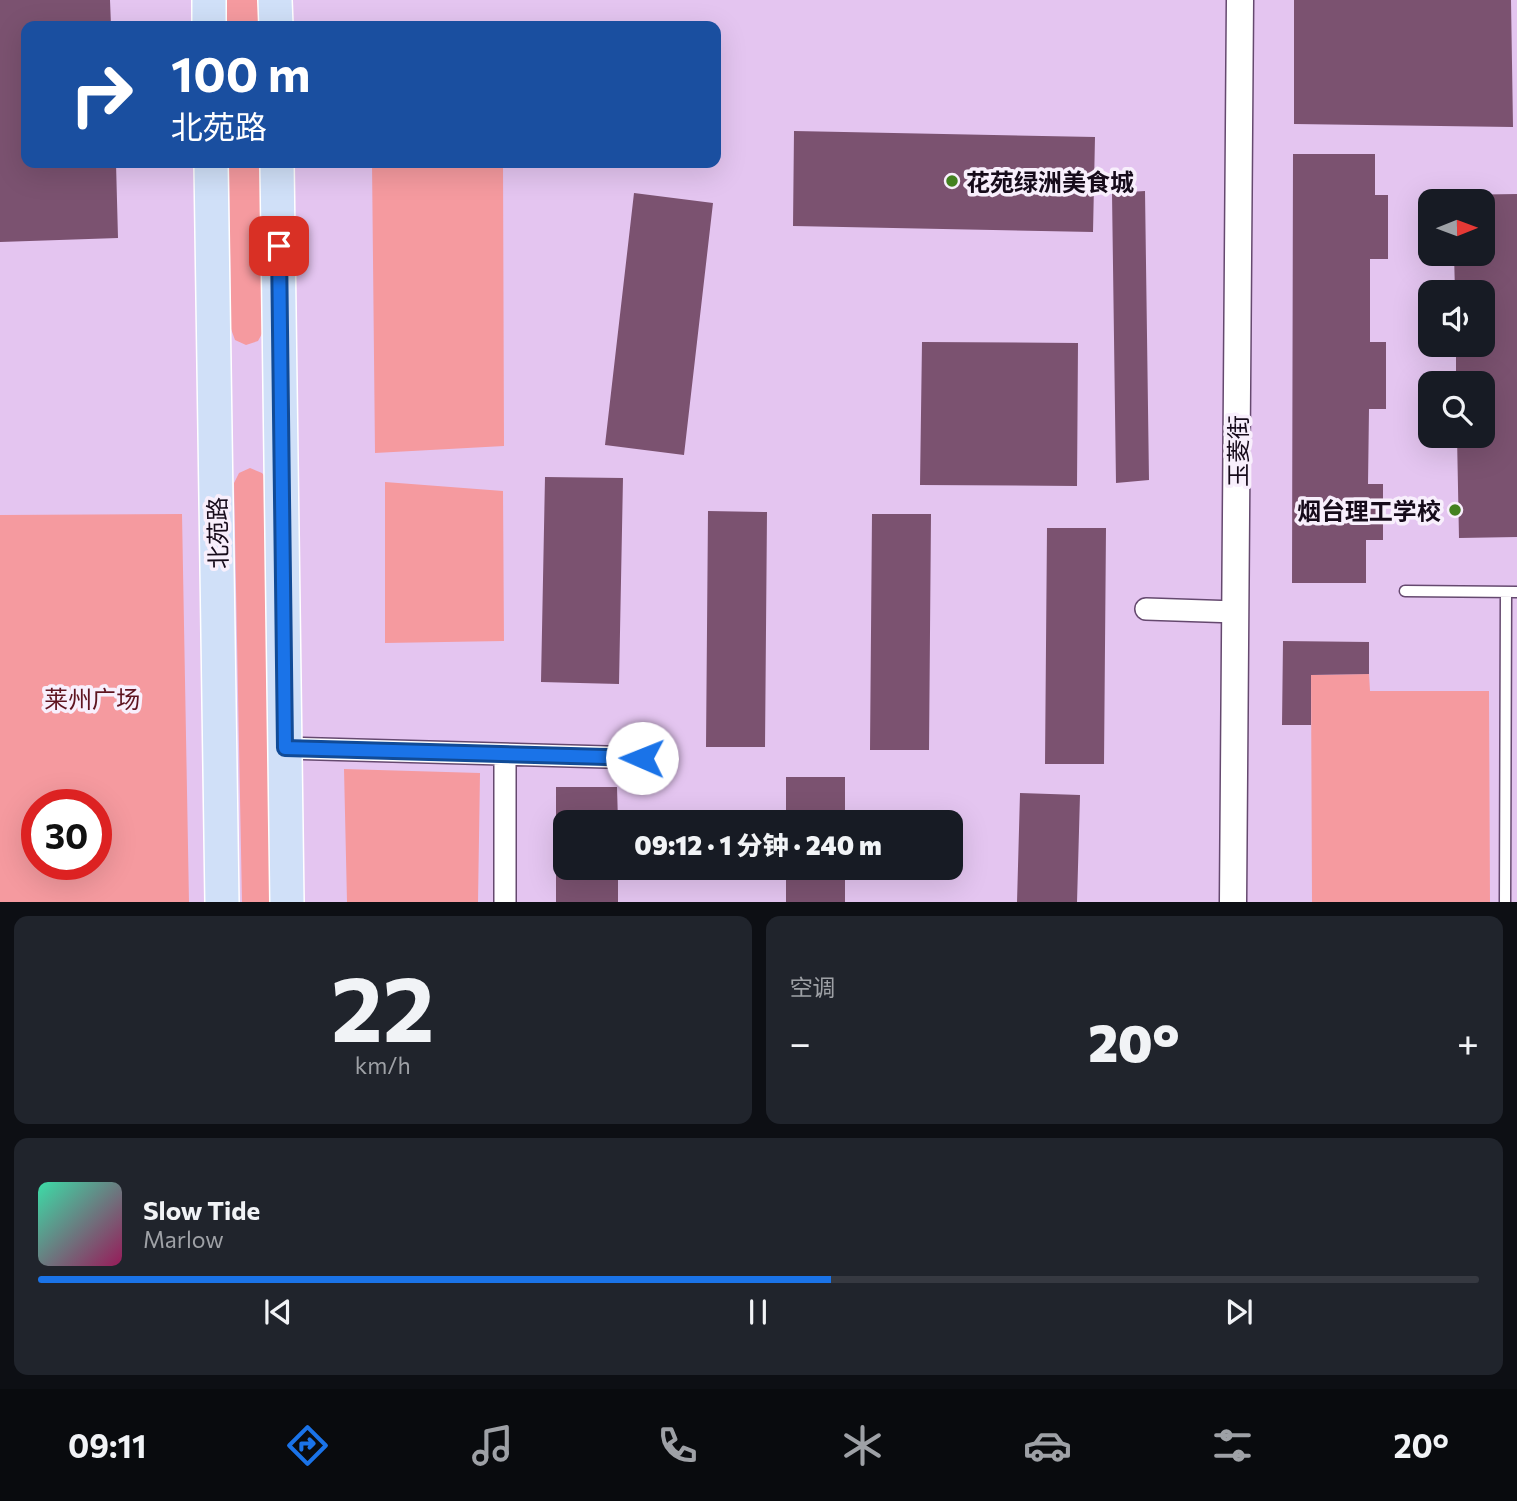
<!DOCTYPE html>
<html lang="zh">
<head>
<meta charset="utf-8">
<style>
	:root { --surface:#171b24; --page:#20242c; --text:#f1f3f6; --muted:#9ea1a6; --line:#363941; --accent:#1a73e8 }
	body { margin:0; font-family:Commissioner,"Noto Sans SC",sans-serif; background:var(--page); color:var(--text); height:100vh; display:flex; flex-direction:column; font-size:26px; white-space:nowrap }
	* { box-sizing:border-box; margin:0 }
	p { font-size:23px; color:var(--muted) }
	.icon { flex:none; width:38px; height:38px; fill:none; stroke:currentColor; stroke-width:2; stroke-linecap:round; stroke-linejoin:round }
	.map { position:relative; height:902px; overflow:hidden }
	.panel { display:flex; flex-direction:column; gap:14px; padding:14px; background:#0d0f14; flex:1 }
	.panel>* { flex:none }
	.hud { position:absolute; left:21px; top:21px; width:700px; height:147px; border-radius:14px; box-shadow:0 7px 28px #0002; background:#1a4fa0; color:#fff; overflow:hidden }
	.needle { width:46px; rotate:89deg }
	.tools { position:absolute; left:1418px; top:189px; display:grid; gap:14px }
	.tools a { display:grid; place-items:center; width:77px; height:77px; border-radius:14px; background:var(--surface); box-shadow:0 7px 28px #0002; font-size:35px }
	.speed { position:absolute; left:21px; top:789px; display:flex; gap:14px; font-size:35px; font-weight:700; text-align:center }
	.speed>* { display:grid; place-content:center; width:91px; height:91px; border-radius:50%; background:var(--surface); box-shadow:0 7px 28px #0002; line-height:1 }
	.speed .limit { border:10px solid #d22; background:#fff; color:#111 }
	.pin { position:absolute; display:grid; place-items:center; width:60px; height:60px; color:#fff; margin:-30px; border-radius:14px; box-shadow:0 4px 10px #0006 }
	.me { position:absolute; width:77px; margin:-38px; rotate:271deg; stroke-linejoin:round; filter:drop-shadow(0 0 5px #0008) }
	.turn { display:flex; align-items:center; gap:24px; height:147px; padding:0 35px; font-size:32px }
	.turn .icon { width:91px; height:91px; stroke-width:2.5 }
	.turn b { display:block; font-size:49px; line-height:60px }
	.big { font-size:52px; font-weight:800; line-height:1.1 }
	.panel .widget { flex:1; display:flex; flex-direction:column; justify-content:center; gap:10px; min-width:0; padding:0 24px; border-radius:14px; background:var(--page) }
	.panel .dial { align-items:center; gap:0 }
	.dial b { font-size:91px; line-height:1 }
	.song { display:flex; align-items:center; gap:21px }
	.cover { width:84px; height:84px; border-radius:10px; background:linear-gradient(135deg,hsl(160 70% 55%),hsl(330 70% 35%)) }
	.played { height:7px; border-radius:4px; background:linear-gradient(90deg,var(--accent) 55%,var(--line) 55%) }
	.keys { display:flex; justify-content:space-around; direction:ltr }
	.heat { display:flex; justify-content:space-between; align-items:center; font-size:38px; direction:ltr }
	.panel .tiles { flex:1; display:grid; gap:14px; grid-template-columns:1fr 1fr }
	.widget:last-child { grid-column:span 2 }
	.trip { position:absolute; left:553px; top:810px; width:410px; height:70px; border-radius:14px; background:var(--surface); box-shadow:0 7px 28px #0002; font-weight:800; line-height:70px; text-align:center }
	.menu { display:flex; height:112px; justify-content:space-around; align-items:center; background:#090b0e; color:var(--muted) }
	.menu .icon { width:49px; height:49px }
	.menu .selected { color:var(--accent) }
	.menu b { font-size:32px; color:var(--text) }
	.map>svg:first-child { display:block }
	.green { fill:#f59a9f; fill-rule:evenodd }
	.building { fill:#7b5270 }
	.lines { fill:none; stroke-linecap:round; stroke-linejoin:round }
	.service-casing { stroke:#65496f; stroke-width:13 }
	.minor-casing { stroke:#65496f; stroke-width:24 }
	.tertiary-casing { stroke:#65496f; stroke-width:29 }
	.primary-casing { stroke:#fff; stroke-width:36 }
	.service { stroke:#fff; stroke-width:10 }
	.minor { stroke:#fff; stroke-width:21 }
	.tertiary { stroke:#fff; stroke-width:26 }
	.primary { stroke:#d0e0f8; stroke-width:33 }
	.route-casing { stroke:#114b97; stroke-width:18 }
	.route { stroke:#1a73e8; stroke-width:12 }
	.poi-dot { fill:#438120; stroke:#f8effc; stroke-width:2.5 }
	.labels { text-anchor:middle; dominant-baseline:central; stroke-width:7; stroke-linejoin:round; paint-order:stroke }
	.poi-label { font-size:24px; font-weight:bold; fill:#160b1a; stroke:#f8effc; text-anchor:start }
	.street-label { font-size:24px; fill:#160b1a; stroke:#f8effc }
	.park-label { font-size:24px; fill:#5e1420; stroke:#f8effc }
</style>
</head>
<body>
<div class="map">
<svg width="1517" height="903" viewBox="0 0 1517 903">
	<rect width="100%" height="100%" fill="#e4c5f0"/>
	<path class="green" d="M226,0h34v26h-33z
		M229,163h33l2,167 -6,11 -12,4 -11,-5 -4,-11z
		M372,163h131l1,283 -129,7z
		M250,468l12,5 4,5 9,424h-33l-8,-419 5,-10z
		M385,482l118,9 1,150 -119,2z
		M182,514l7,388h-189v-387zM96,805v59h-59v-59z
		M1369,674l1,17h119l1,211h-178l-1,-227z
		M344,769l136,4 -2,129h-131z"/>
	<path class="building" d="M0,0h110l1,26h-85v137h90l2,75 -118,4z
		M1294,0h217l2,127 -219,-3z
		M794,131l301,6 -2,95 -300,-6z
		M1293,154h82v41h13v64h-18v83h16v67h-17l-1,75h15v56h-17v43h-74z
		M1145,191l4,289 -33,3 -4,-290z
		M634,193l79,10 -29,252 -79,-10z
		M1517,194v343l-58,1 -2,-102h25v-53h-26v-38h26v-53h-27l-1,-38h28v-53h-29v-6z
		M922,342l156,1 -1,143 -157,-1z
		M545,477l78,1 -4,206 -78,-2z
		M708,511l59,1 -2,235h-59z
		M872,514h59l-2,236h-59z
		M1047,528h59l-2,236h-59z
		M1283,641l86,1v32l-58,1v50h-29z
		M786,777h59v45h-59z
		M556,787h61l1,35h-53v46h53v35h-62z
		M1020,793l60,2 -3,108h-60z
		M786,868h59v35h-59z"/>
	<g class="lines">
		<g class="service-casing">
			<path id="service" d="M1405,591l112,1
				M1505,903l1,-311"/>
		</g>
		<g class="minor-casing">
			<path id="minor" d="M1146,609l90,3
				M285,748l357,10
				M505,903v-148"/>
		</g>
		<g class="tertiary-casing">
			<path id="tertiary" d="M1233,903l7,-903"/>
		</g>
		<g class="primary-casing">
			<path id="primary" d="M209,0v26
				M275,0l1,26
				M211,163l11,740
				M277,163l10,740"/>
		</g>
		<use href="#service" class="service"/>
		<use href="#minor" class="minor"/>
		<use href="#tertiary" class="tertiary"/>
		<use href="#primary" class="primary"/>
	</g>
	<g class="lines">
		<g class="route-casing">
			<path id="route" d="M279,246l6,502 357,10"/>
		</g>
		<use href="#route" class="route"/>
	</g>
	<g class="poi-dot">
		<circle cx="952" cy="181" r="7"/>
		<circle cx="1455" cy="510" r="7"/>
	</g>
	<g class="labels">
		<g class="poi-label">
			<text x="966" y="181">花苑绿洲美食城</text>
			<text x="1441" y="510" text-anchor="end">烟台理工学校</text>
		</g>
		<g class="street-label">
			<text transform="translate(1237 451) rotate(-90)">玉菱街</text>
			<text transform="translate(217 533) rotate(-91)">北苑路</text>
		</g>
		<g class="park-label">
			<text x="92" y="698">莱州广场</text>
		</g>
	</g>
</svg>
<div class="tools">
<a><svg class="needle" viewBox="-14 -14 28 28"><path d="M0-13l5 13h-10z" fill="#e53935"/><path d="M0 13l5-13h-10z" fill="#9ea1a6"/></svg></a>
<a><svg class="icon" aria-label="sound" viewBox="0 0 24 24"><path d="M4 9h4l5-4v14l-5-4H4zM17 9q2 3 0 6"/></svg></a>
<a><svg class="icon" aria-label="search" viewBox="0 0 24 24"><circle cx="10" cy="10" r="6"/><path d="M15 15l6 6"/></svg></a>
</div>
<div class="speed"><div class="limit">30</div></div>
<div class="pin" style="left:279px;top:246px;background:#d93025"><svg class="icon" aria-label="arrive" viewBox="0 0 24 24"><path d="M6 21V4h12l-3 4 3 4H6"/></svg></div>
<svg class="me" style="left:642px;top:758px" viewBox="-20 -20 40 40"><circle r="19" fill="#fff"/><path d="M0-13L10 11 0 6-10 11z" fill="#1a73e8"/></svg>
<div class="trip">09:12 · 1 分钟 · 240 m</div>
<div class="hud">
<div class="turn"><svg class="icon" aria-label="right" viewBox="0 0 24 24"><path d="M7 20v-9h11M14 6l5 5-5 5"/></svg><div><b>100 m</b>北苑路</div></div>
</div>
</div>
<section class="panel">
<div class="tiles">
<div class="widget dial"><b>22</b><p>km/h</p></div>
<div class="widget"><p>空调</p>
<div class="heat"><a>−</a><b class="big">20°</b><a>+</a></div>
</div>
<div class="widget">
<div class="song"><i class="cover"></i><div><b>Slow Tide</b><p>Marlow</p></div></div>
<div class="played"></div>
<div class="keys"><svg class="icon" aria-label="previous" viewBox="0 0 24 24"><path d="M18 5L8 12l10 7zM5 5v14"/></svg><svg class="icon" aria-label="pause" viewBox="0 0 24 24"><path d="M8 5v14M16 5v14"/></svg><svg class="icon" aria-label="next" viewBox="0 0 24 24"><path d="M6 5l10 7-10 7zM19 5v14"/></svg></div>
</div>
</div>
</section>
<nav class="menu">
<b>09:11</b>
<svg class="icon selected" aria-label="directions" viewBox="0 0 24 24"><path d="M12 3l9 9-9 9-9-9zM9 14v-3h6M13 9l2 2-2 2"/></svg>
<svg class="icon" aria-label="music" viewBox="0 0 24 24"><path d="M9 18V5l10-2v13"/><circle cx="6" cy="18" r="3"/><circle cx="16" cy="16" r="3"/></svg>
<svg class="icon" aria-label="phone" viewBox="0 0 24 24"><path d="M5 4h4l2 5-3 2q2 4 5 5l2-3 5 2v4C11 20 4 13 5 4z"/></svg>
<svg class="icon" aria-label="climate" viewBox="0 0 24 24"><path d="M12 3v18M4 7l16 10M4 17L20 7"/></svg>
<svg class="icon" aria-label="car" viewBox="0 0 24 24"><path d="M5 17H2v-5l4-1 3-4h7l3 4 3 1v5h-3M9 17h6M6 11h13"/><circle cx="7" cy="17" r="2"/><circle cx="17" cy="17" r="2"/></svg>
<svg class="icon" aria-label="filters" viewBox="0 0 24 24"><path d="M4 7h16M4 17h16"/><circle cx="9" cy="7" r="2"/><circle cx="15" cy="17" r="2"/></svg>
<b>20°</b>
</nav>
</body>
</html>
